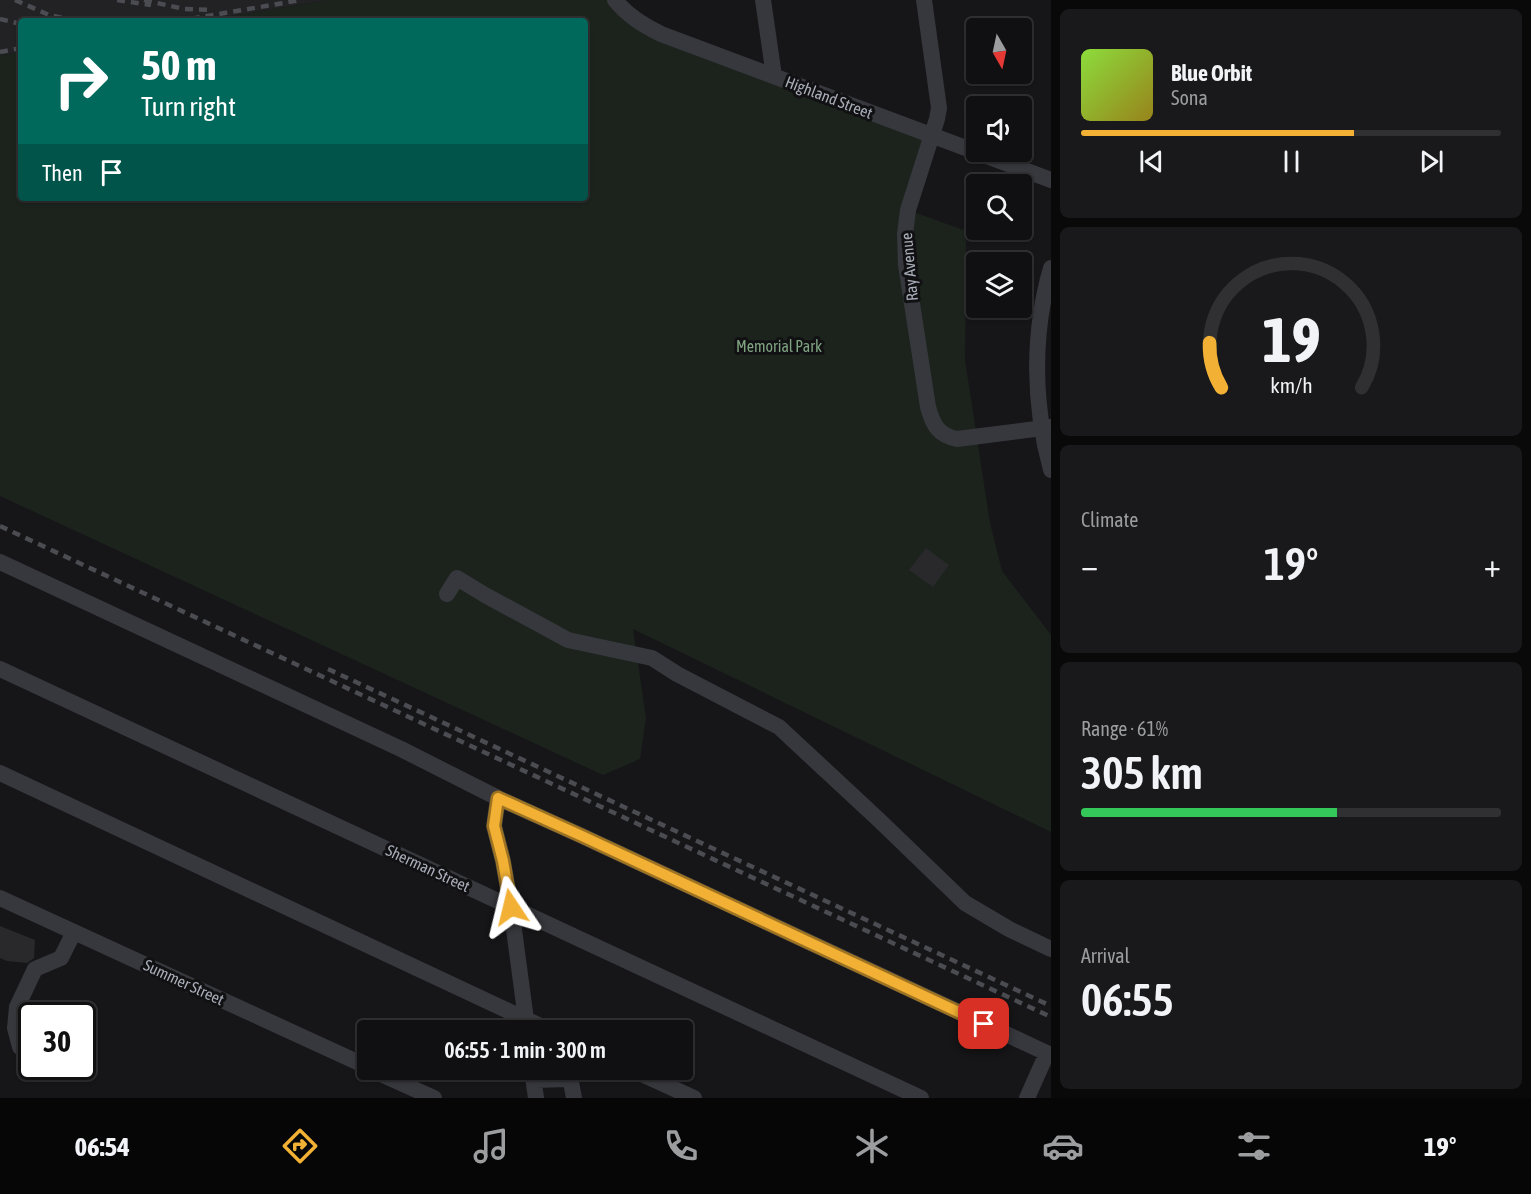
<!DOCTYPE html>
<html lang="en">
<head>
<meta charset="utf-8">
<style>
	:root { --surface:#101012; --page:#19191b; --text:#f1f3f6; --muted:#9c9d9f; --line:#303032; --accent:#f2b134 }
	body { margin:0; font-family:"Asap Condensed",sans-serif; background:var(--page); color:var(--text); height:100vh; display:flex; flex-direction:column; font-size:22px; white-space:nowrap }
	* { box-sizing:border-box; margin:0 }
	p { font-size:20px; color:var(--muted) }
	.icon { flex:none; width:33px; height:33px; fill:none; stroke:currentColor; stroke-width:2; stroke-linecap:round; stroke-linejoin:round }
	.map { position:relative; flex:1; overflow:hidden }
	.details { display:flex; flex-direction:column; gap:9px; padding:9px; background:#09090a; width:480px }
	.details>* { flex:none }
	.guide { position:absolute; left:18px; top:18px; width:570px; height:183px; border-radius:6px; box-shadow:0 2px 4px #0004,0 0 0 2px var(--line); background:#00695c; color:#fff; overflow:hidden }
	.needle { width:39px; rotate:171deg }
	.controls { position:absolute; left:966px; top:18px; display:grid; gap:12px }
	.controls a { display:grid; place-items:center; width:66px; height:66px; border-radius:6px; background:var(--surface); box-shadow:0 2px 4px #0004,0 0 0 2px var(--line); font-size:30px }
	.speed { position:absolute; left:18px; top:1002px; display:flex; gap:12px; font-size:30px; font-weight:700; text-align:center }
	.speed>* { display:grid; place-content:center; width:78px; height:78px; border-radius:50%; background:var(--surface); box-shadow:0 2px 4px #0004,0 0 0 2px var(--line); line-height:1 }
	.speed .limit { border:3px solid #111; border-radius:9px; background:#fff; color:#111 }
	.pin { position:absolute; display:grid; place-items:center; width:51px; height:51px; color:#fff; margin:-26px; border-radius:12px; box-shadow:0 3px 9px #0006 }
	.me { position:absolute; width:66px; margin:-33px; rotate:350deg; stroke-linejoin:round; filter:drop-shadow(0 0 4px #0008) }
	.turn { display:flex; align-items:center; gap:21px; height:126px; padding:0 24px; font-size:27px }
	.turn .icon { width:78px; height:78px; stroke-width:2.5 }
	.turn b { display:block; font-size:42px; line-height:51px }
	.then { display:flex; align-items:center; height:57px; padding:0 24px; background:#0003; gap:12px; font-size:22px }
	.big { font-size:45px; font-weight:600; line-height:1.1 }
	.details .card { flex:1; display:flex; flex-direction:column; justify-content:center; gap:9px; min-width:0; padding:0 21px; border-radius:9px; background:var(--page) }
	.details .dial { align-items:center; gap:0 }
	.dial svg { height:156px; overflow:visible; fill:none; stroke:var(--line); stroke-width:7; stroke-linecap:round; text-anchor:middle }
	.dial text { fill:var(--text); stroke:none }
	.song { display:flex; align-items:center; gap:18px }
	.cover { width:72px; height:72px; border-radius:9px; background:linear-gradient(135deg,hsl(90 70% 55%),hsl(50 70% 35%)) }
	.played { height:6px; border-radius:3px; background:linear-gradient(90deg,var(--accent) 65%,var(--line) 65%) }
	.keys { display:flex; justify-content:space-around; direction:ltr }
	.heat { display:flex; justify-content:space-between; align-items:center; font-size:33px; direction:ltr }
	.charge { height:9px; border-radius:4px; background:linear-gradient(90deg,#34c759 61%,var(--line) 0) }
	.trip { position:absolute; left:357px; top:1020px; width:336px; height:60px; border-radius:6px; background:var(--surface); box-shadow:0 2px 4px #0004,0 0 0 2px var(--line); font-weight:600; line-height:60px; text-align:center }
	.tab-bar { display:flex; height:96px; justify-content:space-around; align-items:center; background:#060607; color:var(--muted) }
	.tab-bar .icon { width:42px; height:42px }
	.tab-bar .active { color:var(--accent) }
	.tab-bar b { font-size:27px; color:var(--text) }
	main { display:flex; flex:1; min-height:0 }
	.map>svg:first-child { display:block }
	.built { fill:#222225 }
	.green { fill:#1c231d }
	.building { fill:#29292c }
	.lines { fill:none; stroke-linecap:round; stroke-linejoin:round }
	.minor { stroke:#37383d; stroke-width:16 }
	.rail { stroke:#4a4c52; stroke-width:4.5; stroke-dasharray:8 6; stroke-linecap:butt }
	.route-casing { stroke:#9d7322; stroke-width:15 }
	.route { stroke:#f2b134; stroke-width:10 }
	.labels { text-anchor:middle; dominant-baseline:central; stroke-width:6; stroke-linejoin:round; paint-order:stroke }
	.street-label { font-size:16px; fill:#a8adb8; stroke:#111113 }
	.park-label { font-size:16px; fill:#7fa381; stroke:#111113 }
</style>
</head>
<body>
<main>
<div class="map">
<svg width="1051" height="1098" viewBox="0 0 1051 1098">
	<rect width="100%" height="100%" fill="#161618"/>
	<path class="built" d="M0,0h328l-125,21h-182v31l-21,3z"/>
	<path class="green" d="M328,0h287l10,12 307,123 -24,75 58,21 -1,129 25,163 12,48 49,64v197l-418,-203 13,89 -6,41 -37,16 -603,-279v-441l21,-3v146h564v-177h-382z"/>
	<path class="building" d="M926,548l23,17 -16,22 -24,-17z
		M0,926l35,14 -1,18 -7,5 -20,-2 -7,-3z"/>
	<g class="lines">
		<path class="minor" d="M615,0c13,16 28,25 46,34l390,146
			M763,0l11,76
			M924,0l15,108 -2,11 -29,91 -3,24 1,31 22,142c5,18 10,28 29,32l94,-12
			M1051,268c-19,65 -18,136 0,202
			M0,562l401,187 97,49 84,38 469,219
			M447,594l10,-16 28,17 83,45 84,18 25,16 102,53 100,93 86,83 44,26 42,20
			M0,669l921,429
			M0,773l549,257
			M498,798l-4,28 9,35 8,46 16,120
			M0,898l368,169
			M20,1047l-5,-19 2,-21 18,-38 26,-11 13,-26
			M372,1070l62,28
			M532,1070l4,28
			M633,1070l61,28
			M534,1080l34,-1 3,3 3,16
			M1027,1098l20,-45"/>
		<path class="rail" d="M15,0l34,15 29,6
			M117,0l34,5
			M144,0l40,9 28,1
			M0,19l21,5
			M178,21l123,-21
			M0,52l21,-4
			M0,526l1051,491
			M328,669l723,337"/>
	</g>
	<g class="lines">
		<g class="route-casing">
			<path id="route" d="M511,907l-8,-46 -9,-35 4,-28 84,38 402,188"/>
		</g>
		<use href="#route" class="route"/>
	</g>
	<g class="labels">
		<g class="street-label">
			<text transform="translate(829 97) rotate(21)">Highland Street</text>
			<text transform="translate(909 267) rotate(-95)">Ray Avenue</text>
			<text transform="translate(428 868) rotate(25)">Sherman Street</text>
			<text transform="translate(184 982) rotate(25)">Summer Street</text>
		</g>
		<g class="park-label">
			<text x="779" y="346">Memorial Park</text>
		</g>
	</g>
</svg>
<div class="controls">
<a><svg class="needle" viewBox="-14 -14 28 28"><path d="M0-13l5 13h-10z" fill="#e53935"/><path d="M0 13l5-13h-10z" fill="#9c9d9f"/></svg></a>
<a><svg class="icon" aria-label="sound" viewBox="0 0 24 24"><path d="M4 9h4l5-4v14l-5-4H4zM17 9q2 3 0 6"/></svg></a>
<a><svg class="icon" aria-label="search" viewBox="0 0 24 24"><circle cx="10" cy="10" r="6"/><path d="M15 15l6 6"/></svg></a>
<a><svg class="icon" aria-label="layers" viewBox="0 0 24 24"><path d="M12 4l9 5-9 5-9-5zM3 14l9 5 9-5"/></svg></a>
</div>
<div class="speed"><div class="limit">30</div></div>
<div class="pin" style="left:984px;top:1024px;background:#d93025"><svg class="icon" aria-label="arrive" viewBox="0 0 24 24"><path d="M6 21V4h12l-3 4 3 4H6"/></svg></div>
<svg class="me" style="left:511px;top:907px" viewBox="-20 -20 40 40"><path d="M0-17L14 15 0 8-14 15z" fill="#f2b134" stroke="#fff" stroke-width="4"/></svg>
<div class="trip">06:55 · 1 min · 300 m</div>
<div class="guide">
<div class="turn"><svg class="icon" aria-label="right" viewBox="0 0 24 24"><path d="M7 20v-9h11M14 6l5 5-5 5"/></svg><div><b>50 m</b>Turn right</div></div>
<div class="then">Then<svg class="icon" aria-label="arrive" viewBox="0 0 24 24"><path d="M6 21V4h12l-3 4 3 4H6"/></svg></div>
</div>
</div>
<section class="details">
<div class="card">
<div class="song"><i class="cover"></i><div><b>Blue Orbit</b><p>Sona</p></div></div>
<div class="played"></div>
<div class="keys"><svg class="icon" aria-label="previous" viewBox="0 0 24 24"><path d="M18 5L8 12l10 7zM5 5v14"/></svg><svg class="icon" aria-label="pause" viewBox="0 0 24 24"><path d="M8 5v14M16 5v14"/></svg><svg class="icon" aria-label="next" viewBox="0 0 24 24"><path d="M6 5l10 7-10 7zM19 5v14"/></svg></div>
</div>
<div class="card dial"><svg viewBox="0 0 100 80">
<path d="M14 69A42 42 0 1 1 86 69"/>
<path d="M14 69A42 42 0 0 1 8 46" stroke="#f2b134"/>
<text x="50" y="56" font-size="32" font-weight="700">19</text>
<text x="50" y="72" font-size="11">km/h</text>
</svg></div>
<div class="card"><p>Climate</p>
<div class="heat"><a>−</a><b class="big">19°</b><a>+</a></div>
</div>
<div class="card"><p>Range · 61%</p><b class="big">305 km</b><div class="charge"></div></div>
<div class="card"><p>Arrival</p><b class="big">06:55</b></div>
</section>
</main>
<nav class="tab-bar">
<b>06:54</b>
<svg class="icon active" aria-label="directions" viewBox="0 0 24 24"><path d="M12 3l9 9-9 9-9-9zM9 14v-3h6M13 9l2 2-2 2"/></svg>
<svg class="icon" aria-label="music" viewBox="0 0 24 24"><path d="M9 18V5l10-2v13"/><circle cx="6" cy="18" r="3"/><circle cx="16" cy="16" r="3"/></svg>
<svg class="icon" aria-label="phone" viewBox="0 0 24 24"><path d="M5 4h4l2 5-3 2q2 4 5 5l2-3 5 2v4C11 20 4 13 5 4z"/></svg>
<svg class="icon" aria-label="climate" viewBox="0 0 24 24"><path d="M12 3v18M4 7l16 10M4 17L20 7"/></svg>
<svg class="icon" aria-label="car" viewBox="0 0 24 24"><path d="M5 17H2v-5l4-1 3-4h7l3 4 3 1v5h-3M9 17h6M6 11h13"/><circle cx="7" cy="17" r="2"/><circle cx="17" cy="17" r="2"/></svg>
<svg class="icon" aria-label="filters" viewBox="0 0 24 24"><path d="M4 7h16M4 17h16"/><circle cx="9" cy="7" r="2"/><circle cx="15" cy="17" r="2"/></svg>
<b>19°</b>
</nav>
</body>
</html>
